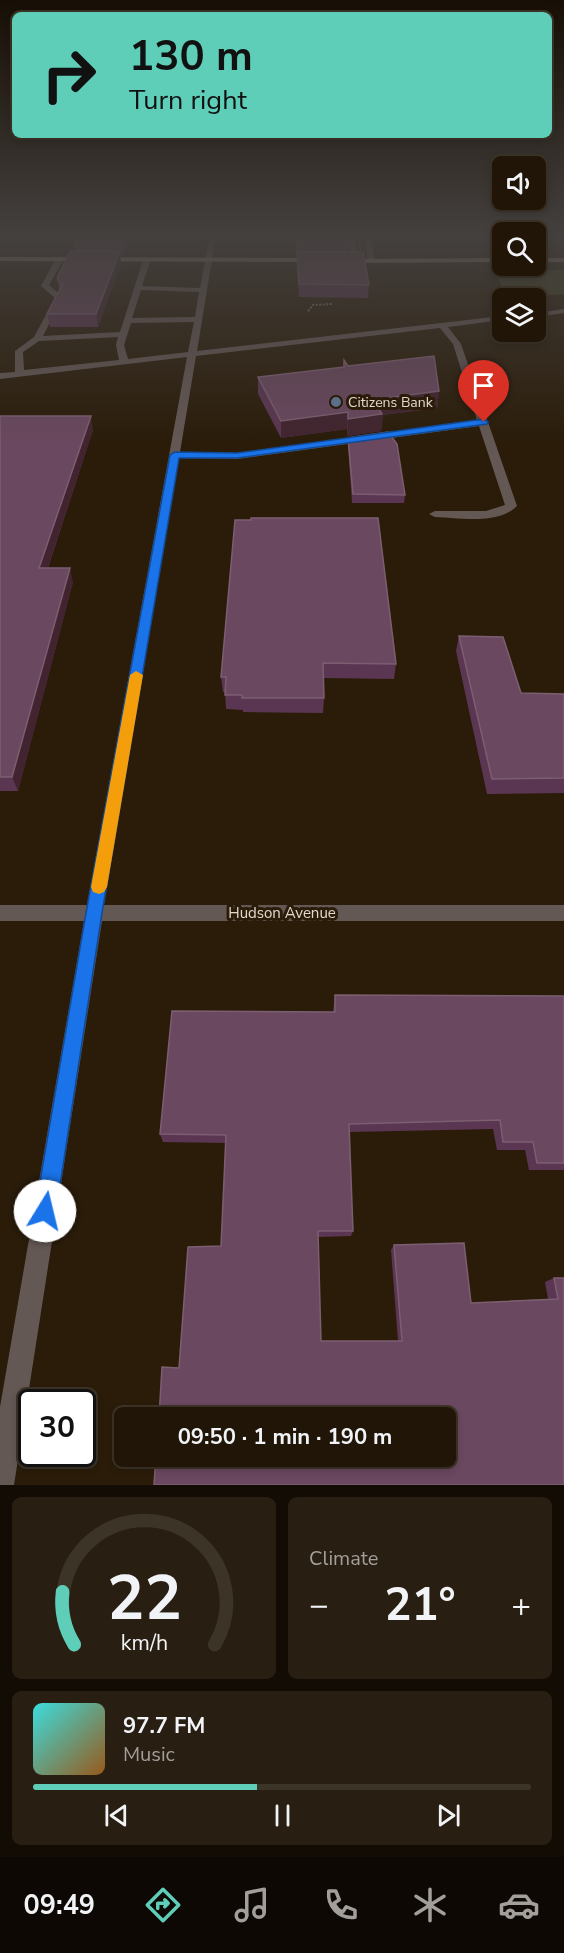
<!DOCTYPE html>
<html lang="en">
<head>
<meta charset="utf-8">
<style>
	:root { --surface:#201507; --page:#281e11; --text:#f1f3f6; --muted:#a29f9b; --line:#3d3428; --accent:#5eceb8 }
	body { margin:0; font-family:"Nunito Sans",sans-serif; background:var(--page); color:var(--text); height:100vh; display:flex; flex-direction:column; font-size:22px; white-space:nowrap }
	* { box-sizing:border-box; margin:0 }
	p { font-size:20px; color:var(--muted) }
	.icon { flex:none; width:33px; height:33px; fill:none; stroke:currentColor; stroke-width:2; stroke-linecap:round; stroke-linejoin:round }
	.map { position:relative; height:1485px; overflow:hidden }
	.panel { display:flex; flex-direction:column; gap:12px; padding:12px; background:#120c04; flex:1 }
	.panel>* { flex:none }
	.guide { position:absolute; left:12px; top:12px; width:540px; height:126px; border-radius:9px; box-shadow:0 3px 9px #0003,0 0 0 2px var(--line); background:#5eceb8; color:#111; overflow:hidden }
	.fabs { position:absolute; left:492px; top:156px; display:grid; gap:12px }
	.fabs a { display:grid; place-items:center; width:54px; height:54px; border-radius:9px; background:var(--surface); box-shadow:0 3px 9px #0003,0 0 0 2px var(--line); font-size:30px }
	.speed { position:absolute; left:18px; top:1389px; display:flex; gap:12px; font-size:30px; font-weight:700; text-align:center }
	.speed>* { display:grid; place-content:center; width:78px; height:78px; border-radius:50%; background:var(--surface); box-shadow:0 3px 9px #0003,0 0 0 2px var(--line); line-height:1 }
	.speed .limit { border:3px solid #111; border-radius:9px; background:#fff; color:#111 }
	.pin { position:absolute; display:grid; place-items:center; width:51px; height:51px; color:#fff; margin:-62px -26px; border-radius:50% 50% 50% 0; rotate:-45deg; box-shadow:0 0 6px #0007 }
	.pin .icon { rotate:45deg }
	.me { position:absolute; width:66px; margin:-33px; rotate:9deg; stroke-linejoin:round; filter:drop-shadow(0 0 4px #0008) }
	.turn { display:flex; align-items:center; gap:21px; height:126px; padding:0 18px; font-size:27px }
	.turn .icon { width:78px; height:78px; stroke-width:2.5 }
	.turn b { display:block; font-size:42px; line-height:51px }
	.big { font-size:45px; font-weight:700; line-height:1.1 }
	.panel .card { flex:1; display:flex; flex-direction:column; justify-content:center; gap:9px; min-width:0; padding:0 21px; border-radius:9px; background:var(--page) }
	.panel .dial { align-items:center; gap:0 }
	.dial svg { height:156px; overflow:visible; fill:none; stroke:var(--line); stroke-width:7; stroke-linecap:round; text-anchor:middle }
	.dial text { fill:var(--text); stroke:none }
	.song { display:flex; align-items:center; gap:18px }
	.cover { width:72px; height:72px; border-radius:9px; background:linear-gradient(135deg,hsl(180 70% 55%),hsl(30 70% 35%)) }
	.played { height:6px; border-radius:3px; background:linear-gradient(90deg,var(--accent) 45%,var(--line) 45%) }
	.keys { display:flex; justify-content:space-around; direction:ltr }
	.heat { display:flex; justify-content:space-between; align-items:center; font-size:33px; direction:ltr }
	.panel .tiles { flex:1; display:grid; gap:12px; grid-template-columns:1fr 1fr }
	.card:last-child { grid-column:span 2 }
	.trip { position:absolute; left:114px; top:1407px; width:342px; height:60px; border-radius:9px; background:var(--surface); box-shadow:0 3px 9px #0003,0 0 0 2px var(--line); font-weight:700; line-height:60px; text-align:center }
	.menu { display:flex; height:96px; justify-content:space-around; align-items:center; background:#0d0803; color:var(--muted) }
	.menu .icon { width:42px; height:42px }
	.menu .current { color:var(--accent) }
	.menu b { font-size:27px; color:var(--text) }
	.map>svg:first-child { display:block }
	.green { fill:#414321 }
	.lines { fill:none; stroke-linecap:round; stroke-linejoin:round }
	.path { stroke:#807465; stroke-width:2; stroke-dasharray:2 1.5; stroke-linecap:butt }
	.minor { fill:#645855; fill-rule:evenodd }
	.major { fill:#aa918b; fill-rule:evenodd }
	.wall { fill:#5b3652; fill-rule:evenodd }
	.shaded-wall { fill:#41242f }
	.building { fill:#6a485f; stroke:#7c5e71; stroke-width:1.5 }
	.route { fill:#1a73e8; stroke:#114b97; stroke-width:1.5 }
	.slow { fill:#f59e0b }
	.service-dot { fill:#5c6f8a; stroke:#2a1c09; stroke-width:2 }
	.labels { text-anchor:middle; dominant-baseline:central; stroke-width:6; stroke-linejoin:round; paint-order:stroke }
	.far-poi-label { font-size:14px; fill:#e2d8cd; stroke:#2a1c09; text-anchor:start }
	.street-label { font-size:15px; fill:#e2d8cd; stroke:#2a1c09 }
</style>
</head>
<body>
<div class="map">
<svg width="564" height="1485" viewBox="0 0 564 1485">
	<rect width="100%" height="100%" fill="#2a1c09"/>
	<path class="green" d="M494,270h70v24l-56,4z"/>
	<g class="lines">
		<path class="path" d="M308,311l5,-6 19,-1"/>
		<path class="minor" d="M210,235h6l-19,116 305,-35v4l-54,7 13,17 56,162c-19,19 -58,12 -82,11l-6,-3 6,-3h51l19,-6 -26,-79 -242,33 -58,-1 -75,447h460v16h-462l-88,564h-14v-78l84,-486h-84v-16h87l100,-548 -187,22v-6l15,-1v-21l19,-14 21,-39 -14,-12 16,-29 7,2 -15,26 14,12 -20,39 77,-4 24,-75 7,2 -9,27 58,2zM141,290l58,2 -4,25 -63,1zM194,322l-6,30 -60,7 -4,-14 7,-22zM440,328l13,16 24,76 -240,33 -57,-1 16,-96zM118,337l-2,8 3,15 -95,10 -1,-18 16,-11z
			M365,235h6l4,28 -7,-2z
			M352,238l3,2 3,21 -4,2 -4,-2 -1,-21z
			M564,309v4l-28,4v-4z"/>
		<path class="major" d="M0,257l317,1 4,2 -4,2 -317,-1z
			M502,258v4l-158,1 -4,-2 4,-2z
			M536,258h28v4h-28z"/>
	</g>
	<path class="wall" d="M132,235l-8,20h-4l1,8 -23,64h-48l-3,-13 12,-23 -2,-13 18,-27 -1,-7z
		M295,235h65l1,8v9l8,33 -1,13 -69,-1zM353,236l4,4 3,12h-12v-13z
		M448,235h54v4h-52z
		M536,235h28v4h-28z
		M344,360l4,6 91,25 -2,17 -54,7 -2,16 -34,5v-7l-66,9 -23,-44v-17l85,-10z
		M0,416l93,14 -45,138 25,14 -55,209h-18z
		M348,438l57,57 -1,8h-52l-4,-57z
		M235,520l161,144 -2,15 -71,-1 1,20 -1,15 -80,-1v-2l-17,-1 -1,-17h-2l-2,-15z
		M459,636l62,57 43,1v99l-77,1 -31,-143z
		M335,995l229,1v174h-35l-4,-20h-28l-4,-21 -144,3 4,99 -2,5 -33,1 3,104h77l-7,-91 3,-5 77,58 77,-4 -3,-17 9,-4h10v207l-385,-117 42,-122 5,-103 -63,-1 -3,-8 173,-122z"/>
	<path class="shaded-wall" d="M127,235h5l-8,20 -1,-11z
		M347,235h6v1l-6,4z
		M120,251l1,12 -23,64 -2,-13z
		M439,391l-2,17 -54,7 -2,16 -34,5 1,-17 30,-20z
		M348,412l-1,17 -66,9v-17z
		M91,416l2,14 -50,152 -4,-14z
		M70,568l3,14 -55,209 -6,-14z"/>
	<path class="building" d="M78,235h49l-4,9h-49z
		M296,235h52v8h-52z
		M70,251h50l-24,63h-49l15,-29 -5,-7z
		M297,252h66l6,33 -70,-1z
		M434,356l5,35 -61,8 6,8 -6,1 4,6 -34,5v-7l-67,9 -23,-44 86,-10v-7l4,6z
		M0,416h91l-52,152h31l-58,209h-12z
		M388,432l9,12 8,51 -52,-1 -5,-56z
		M251,518h127l18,146 -73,-1 1,35h-82v-3h-17l1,-18h-5l14,-157h16z
		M459,636l44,1 18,56 43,1v84l-72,1z
		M335,995l229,1v167h-27l-4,-21h-30l-3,-22 -151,4 4,107h-35l3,110h81l-8,-96 70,-2 7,60 87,-4 -4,-21h10v207h-410l2,-29h290v-38h-287l3,-51 17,1 9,-121 33,-1 5,-111 -66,-1 12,-123 163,1z"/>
	<linearGradient id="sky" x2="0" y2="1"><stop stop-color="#170f05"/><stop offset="0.53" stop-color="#44403e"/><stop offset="1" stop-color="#44403e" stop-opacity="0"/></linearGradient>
	<rect width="564" height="443" fill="url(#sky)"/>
	<path class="route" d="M484,419l4,3 -1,2 -250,34h-58l-77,455 -46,298 -3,7 -8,3 -7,-3 -3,-7 51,-298 84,-458 5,-3 62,1z"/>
	<path class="slow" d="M136,671l7,4 -36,212 -3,5 -5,2 -6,-2 -2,-5 39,-212z"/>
	<circle class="service-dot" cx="336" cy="402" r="6"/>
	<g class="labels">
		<g class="far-poi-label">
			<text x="348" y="402">Citizens Bank</text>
		</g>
		<g class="street-label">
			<text x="282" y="913">Hudson Avenue</text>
		</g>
	</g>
</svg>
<div class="fabs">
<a><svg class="icon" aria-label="sound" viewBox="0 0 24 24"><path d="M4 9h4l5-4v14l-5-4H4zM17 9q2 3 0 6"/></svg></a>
<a><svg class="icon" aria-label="search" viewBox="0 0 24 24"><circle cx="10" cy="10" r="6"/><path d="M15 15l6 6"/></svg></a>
<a><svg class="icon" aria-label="layers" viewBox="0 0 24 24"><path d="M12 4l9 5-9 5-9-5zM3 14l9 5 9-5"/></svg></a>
</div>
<div class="speed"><div class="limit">30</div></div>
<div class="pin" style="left:484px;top:422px;background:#d93025"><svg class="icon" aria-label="arrive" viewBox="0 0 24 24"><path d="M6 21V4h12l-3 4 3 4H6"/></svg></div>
<svg class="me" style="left:45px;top:1211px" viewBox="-20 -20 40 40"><circle r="19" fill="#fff"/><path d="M0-13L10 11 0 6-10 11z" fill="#1a73e8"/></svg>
<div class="trip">09:50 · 1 min · 190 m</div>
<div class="guide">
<div class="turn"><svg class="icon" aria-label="right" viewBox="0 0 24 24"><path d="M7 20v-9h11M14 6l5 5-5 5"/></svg><div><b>130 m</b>Turn right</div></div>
</div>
</div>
<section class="panel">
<div class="tiles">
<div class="card dial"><svg viewBox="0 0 100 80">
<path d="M14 69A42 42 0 1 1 86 69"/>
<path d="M14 69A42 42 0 0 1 8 42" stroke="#5eceb8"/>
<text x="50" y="56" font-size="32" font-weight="700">22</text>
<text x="50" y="72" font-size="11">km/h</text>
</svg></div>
<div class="card"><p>Climate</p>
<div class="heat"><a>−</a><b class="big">21°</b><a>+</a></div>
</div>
<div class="card">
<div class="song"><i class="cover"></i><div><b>97.7 FM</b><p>Music</p></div></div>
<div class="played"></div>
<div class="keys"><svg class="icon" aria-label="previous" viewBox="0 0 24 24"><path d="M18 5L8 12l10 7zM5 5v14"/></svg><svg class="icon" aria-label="pause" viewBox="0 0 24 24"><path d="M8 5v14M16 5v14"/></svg><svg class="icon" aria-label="next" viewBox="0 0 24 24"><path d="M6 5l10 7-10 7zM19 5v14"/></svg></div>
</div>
</div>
</section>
<nav class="menu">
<b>09:49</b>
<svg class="icon current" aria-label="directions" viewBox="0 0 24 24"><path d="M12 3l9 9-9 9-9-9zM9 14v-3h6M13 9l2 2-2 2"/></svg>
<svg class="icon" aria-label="music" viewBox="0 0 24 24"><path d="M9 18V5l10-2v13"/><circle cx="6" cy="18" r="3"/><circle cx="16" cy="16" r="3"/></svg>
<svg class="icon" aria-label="phone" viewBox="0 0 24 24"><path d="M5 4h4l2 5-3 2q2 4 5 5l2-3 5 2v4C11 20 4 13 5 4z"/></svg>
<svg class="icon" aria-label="climate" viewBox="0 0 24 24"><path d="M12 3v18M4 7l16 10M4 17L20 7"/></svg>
<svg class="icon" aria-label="car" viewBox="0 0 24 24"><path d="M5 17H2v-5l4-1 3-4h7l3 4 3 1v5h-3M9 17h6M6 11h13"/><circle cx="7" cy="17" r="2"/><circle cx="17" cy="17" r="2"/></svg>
</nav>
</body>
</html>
